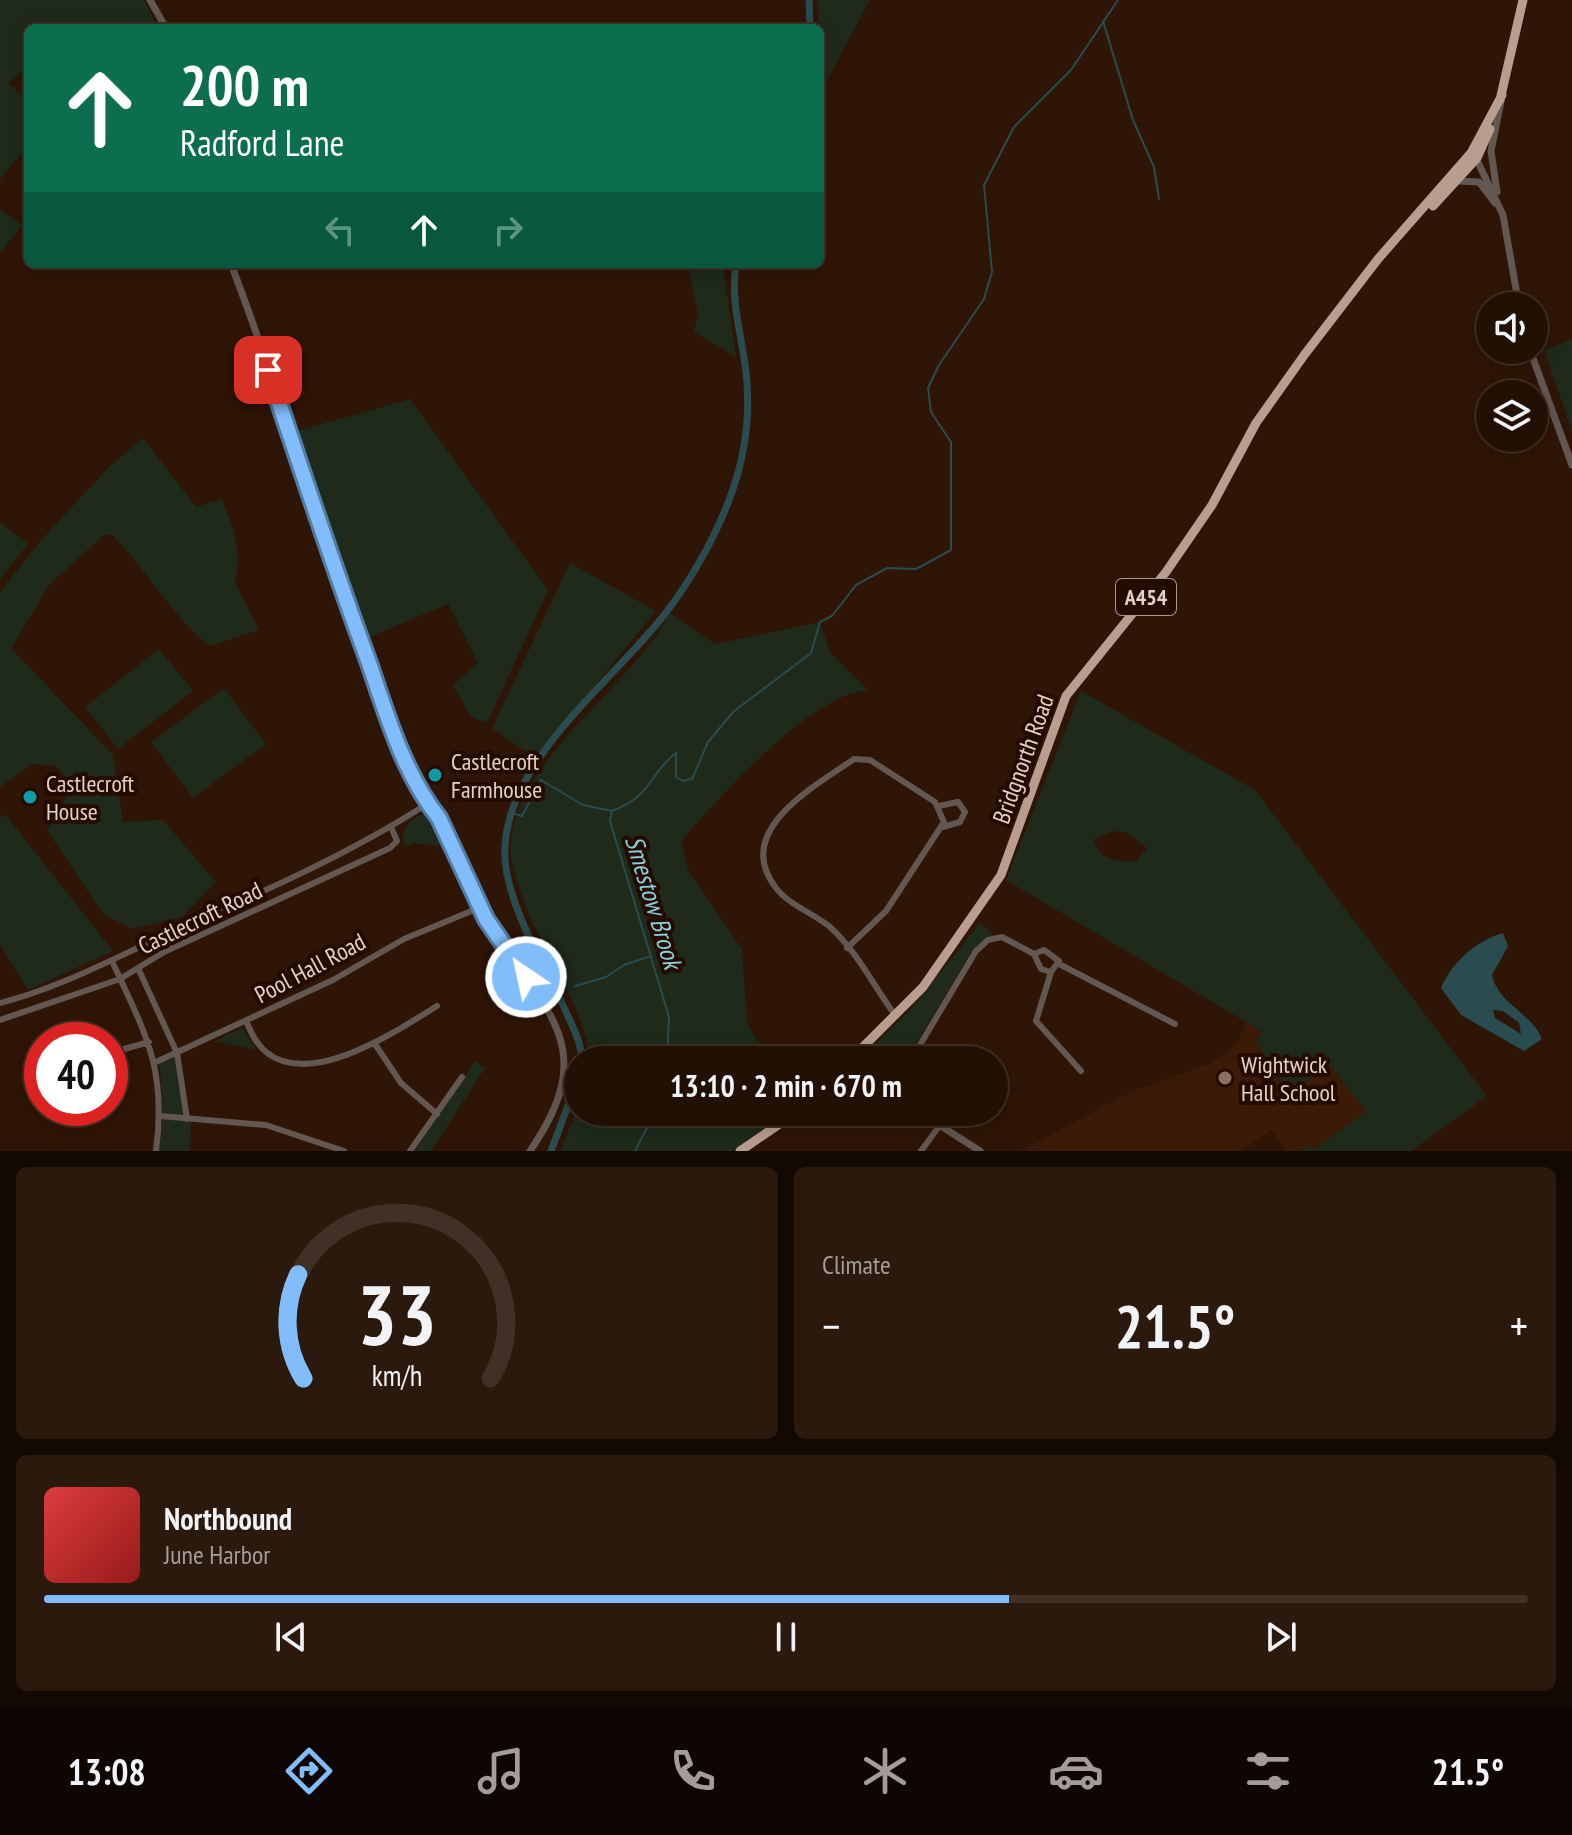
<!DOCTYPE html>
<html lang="en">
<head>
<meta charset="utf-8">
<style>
	:root { --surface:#231004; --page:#2b190e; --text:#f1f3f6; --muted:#a39d9a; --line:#403026; --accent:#81bdfa }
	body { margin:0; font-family:"PT Sans Narrow",sans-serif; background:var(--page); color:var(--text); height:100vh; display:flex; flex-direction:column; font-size:30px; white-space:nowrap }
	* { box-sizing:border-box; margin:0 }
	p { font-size:26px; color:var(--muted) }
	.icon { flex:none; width:44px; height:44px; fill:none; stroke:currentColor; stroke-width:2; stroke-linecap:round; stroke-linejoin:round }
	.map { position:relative; height:1151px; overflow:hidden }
	.details { display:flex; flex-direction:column; gap:16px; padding:16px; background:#130902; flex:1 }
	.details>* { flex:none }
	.hud { position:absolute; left:24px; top:24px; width:800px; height:244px; border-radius:12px; box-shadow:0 4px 20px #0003,0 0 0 2px var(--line); background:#0b6e4f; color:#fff; overflow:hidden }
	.controls { position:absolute; left:1476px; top:292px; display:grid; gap:16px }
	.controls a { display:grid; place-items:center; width:72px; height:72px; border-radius:50%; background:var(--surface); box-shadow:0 4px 20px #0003,0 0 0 2px var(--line); font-size:40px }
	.speed { position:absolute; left:24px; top:1022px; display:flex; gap:16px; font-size:40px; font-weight:700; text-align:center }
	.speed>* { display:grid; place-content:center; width:104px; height:104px; border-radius:50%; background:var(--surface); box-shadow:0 4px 20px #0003,0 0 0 2px var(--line); line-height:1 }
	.speed .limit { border:12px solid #d22; background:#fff; color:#111 }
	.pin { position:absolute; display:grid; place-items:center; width:68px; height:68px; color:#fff; margin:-34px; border-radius:16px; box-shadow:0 4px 12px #0006 }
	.me { position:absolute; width:88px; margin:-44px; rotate:326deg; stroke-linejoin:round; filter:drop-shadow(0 0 6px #0008) }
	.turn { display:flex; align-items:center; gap:28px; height:168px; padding:0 24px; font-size:36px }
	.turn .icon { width:104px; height:104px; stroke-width:2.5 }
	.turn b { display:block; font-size:56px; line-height:68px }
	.lanes { display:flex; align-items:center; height:76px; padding:0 24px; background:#0003; justify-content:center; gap:40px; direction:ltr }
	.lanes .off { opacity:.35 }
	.big { font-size:60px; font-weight:800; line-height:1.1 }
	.details .widget { flex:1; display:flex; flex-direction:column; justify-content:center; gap:12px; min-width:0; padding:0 28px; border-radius:12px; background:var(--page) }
	.details .dial { align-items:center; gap:0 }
	.dial svg { height:208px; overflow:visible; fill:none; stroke:var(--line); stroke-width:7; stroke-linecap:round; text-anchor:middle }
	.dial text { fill:var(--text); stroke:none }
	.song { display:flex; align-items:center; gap:24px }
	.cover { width:96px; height:96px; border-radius:12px; background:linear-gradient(135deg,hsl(0 70% 55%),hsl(0 70% 35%)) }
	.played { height:8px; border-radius:4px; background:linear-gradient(90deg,var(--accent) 65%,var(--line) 65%) }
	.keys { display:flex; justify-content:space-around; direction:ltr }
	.heat { display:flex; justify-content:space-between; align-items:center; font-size:44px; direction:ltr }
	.details .tiles { flex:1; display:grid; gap:16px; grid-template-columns:1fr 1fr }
	.widget:last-child { grid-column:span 2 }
	.trip { position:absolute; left:564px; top:1046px; width:444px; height:80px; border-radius:40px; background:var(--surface); box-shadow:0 4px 20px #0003,0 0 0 2px var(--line); font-weight:800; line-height:80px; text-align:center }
	.dock { display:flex; height:128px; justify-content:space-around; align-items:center; background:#0e0602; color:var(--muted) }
	.dock .icon { width:56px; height:56px }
	.dock .active { color:var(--accent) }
	.dock b { font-size:36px; color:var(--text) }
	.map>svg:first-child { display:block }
	.built { fill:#3b1a06 }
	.green { fill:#1f2a1b; fill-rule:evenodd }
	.water { fill:#294c51; fill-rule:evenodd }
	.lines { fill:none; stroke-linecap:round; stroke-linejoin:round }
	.stream { stroke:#294c51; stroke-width:2 }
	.canal { stroke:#294c51; stroke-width:7 }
	.minor { stroke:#635751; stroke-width:6 }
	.tertiary { stroke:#635751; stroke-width:7 }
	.trunk { stroke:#b99e90; stroke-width:9 }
	.route-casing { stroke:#547ba2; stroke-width:20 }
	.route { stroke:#81bdfa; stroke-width:14 }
	.culture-dot { fill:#0f9aa8; stroke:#240b00; stroke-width:3 }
	.education-dot { fill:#8d6e63; stroke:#240b00; stroke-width:3 }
	.labels { text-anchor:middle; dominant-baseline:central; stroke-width:8; stroke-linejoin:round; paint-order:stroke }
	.shield { fill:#240b00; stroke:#aa968b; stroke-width:2 }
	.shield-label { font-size:22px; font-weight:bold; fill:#e4d1c7 }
	.street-label { font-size:24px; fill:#e4d1c7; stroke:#240b00 }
	.poi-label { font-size:24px; fill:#e4d1c7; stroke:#240b00; text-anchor:start }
	.water-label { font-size:26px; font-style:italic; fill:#8acfdb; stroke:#240b00 }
</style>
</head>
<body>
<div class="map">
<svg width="1572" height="1151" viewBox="0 0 1572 1151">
	<rect width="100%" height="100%" fill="#2f1505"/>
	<path class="built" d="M1247,1020l17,13 -8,7 34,51 40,-27 36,47 -53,40 -4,-5 -7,5h-15l-16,-21 -30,21h-220l111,-60 77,-27 28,-20z"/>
	<path class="green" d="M0,0h144l14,28h-130v38l-20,17 20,16v47l-28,33z
		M818,0h52l-50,94z
		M0,209l22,16 -22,28z
		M723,267l13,90 -42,-25 4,-19 -9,-42z
		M1572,339v92l-28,-81z
		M410,399l138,191 -61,133 -16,-6 -18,-32 25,-22 -30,-59 -83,35 -72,-207z
		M143,438l53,69 26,-8c12,31 20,51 13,84l24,47 -49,16c-39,-30 -63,-77 -99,-112l-8,2 -53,48 -39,64 102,107 10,67 40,-2 53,62 -34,35 -49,12 -30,-15 -56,-84 27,-45 -19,-19 -23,-2 -32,23v-195l42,-53 68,-73z
		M0,522l28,22 -28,35z
		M570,563l86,48 -121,147 -43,-30z
		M670,613l45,31 105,-22 11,32 37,36c-59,5 -148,107 -187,151l7,29 54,79 5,75 24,36h-182c-1,-50 -51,-114 -67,-164 -4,-13 -10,-28 -11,-41 -5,-91 122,-168 159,-242z
		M159,649l34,42 -75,58 -33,-42z
		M224,688l42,56 -73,54 -42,-56z
		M1081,691l174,99 232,306 -76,55h-109l7,-6 5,5 52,-39 -36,-46 -40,27 -35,-51 8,-9 -257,-152zM1114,831l13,2 20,15 -11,14c-20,-1 -37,-1 -42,-23z
		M5,814l108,137 -85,39 -28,-46v-126z
		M423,814h7l18,33 -34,-4 -9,4c-5,-18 1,-25 18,-33z
		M980,923l13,11 -21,17 -66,109h-48l53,-51z
		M242,1028l15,22 -42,-9z
		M176,1056l9,62 -23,-3 -2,-52z
		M475,1061l10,7 -54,83h-16z
		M578,1108v4h211l-57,39h-172z
		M163,1118l28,3 -1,30h-31z"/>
	<path class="water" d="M1503,933l5,13 -16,29c6,29 39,37 50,64l-18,12 -63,-36 -20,-27c11,-26 35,-47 62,-55zM1493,1010l10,1 16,12 2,11 -26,-16z"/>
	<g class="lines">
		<path class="stream" d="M1103,21l30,99 21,47 5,32
			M511,813l11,3 19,-36 42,25 29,6
			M575,986l31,-9 18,-12 27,-9
			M667,1060l2,-43 -59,-196 2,-10c43,-17 35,-36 64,-58v24l7,4 9,-2 16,-37 26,-31 77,-58 9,-31 12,-6 24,-31 31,-17 29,1 35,-19v-108l-20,-30 -3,-24 11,-23 45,-66 8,-27 -8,-87 30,-58 57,-57 47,-70
			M635,1151l20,-39"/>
		<path class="canal" d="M809,0l1,28
			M582,1060c-1,-21 -12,-38 -20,-57 -21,-44 -61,-109 -57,-158 6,-89 108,-164 160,-231 25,-33 48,-73 63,-111 16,-41 23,-87 18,-131 -4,-37 -16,-70 -10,-108
			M551,1151l27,-72"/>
		<path class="minor" d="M939,806l19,-4 7,10 -5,10 -17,5
			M847,948l39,-37 58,-89 -9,-20 -65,-42 -16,-1c-38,27 -123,71 -78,129 13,17 37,25 54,39 26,23 45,61 65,88
			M1044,950l15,11 -8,11 -10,-3 -7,-15z
			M112,961c33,72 55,107 44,190
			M1059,964l116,60
			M138,968l39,85 10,66
			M1051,972l-15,49 45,50
			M0,1003c60,-15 114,-45 170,-70 88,-39 176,-77 257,-129
			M0,1020l120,-41 44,-27 226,-104 7,-7 -6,-14
			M246,1021c5,11 10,23 20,31 46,37 132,-22 171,-46
			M375,1044l26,39 36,31
			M110,1053l39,-11
			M911,1060l65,-109 12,-11 14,-3 32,17
			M156,1062l177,-82 71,-41 77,-32
			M160,1116l106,9 78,26
			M410,1151l52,-74
			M921,1151l19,-26"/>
		<path class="tertiary" d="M150,0l16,28
			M1475,156l28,59 16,91
			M1459,181l20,1 16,21
			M1497,192l-6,-41 10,-50
			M231,264c49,127 86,259 133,387 20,56 37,120 75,167 17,36 31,77 53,111 57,86 108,120 38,222
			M1530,350l42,115
			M919,1112l61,39"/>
		<path class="trunk" d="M1500,100l23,-100
			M1433,206l44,-48 13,-29
			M850,1060l73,-73 78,-112 65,-179 100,-124 46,-67 44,-82 49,-69 73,-95 93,-106 31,-58
			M740,1151l57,-39"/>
	</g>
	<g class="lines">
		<g class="route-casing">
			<path id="route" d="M268,370c33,98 65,196 101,293 18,53 35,111 70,155l47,101 40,58"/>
		</g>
		<use href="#route" class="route"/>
	</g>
	<g class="culture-dot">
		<circle cx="435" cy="775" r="8"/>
		<circle cx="30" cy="797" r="8"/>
	</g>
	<circle class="education-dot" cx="1225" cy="1078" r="8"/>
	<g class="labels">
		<rect class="shield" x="1116" y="579" width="60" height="36" rx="6"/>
		<g class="shield-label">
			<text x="1146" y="597">A454</text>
		</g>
		<g class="street-label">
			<text transform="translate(1023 759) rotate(-70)">Bridgnorth Road</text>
			<text transform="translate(200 918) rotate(-26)">Castlecroft Road</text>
			<text transform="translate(310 968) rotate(-28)">Pool Hall Road</text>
		</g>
		<g class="poi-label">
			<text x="451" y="761">Castlecroft<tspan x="451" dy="28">Farmhouse</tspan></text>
			<text x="46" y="783">Castlecroft<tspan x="46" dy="28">House</tspan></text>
			<text x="1241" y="1064">Wightwick<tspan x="1241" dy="28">Hall School</tspan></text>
		</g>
		<g class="water-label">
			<text transform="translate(654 902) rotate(73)">Smestow Brook</text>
		</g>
	</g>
</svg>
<div class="controls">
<a><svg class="icon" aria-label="sound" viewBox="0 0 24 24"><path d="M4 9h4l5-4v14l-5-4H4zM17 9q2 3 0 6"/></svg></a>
<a><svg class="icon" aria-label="layers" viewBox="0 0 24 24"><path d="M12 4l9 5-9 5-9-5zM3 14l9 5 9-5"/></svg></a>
</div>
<div class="speed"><div class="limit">40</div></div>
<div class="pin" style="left:268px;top:370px;background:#d93025"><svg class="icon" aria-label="arrive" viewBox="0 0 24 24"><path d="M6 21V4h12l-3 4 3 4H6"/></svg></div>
<svg class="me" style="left:526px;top:977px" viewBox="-20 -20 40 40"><circle r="17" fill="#81bdfa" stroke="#fff" stroke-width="3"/><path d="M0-11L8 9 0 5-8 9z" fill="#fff"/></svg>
<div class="trip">13:10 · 2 min · 670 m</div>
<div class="hud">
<div class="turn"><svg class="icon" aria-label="ahead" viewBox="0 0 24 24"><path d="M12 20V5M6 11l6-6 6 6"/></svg><div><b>200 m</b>Radford Lane</div></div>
<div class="lanes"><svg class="icon off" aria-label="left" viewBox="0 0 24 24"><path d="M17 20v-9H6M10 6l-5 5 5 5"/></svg><svg class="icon" aria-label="ahead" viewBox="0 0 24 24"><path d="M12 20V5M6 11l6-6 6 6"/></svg><svg class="icon off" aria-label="right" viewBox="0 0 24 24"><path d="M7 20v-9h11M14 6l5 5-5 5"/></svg></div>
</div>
</div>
<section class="details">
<div class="tiles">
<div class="widget dial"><svg viewBox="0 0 100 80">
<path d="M14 69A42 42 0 1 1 86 69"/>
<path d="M14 69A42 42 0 0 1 12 29" stroke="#81bdfa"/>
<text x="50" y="56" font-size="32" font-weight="700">33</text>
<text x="50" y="72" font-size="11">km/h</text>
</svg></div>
<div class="widget"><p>Climate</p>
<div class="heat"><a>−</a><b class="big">21.5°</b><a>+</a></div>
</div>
<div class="widget">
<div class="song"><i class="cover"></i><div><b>Northbound</b><p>June Harbor</p></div></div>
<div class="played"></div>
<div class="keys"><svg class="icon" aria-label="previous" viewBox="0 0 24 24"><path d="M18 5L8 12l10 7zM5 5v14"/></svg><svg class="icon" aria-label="pause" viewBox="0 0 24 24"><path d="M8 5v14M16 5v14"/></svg><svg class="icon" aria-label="next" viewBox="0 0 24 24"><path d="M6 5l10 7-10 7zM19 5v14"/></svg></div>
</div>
</div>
</section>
<nav class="dock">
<b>13:08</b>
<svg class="icon active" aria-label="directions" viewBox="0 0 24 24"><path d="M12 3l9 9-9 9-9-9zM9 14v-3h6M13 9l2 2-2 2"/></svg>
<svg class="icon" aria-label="music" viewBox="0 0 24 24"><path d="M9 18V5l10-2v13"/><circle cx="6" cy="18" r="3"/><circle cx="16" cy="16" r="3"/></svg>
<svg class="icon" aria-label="phone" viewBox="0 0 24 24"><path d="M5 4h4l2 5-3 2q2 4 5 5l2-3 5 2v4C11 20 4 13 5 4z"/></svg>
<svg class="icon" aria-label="climate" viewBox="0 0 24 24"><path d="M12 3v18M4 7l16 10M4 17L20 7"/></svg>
<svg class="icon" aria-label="car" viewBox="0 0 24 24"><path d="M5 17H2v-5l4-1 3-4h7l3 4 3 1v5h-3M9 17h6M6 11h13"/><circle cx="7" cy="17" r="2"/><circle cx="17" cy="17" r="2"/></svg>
<svg class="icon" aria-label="filters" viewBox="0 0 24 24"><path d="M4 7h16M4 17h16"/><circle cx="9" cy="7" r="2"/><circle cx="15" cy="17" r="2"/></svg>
<b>21.5°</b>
</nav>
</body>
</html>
